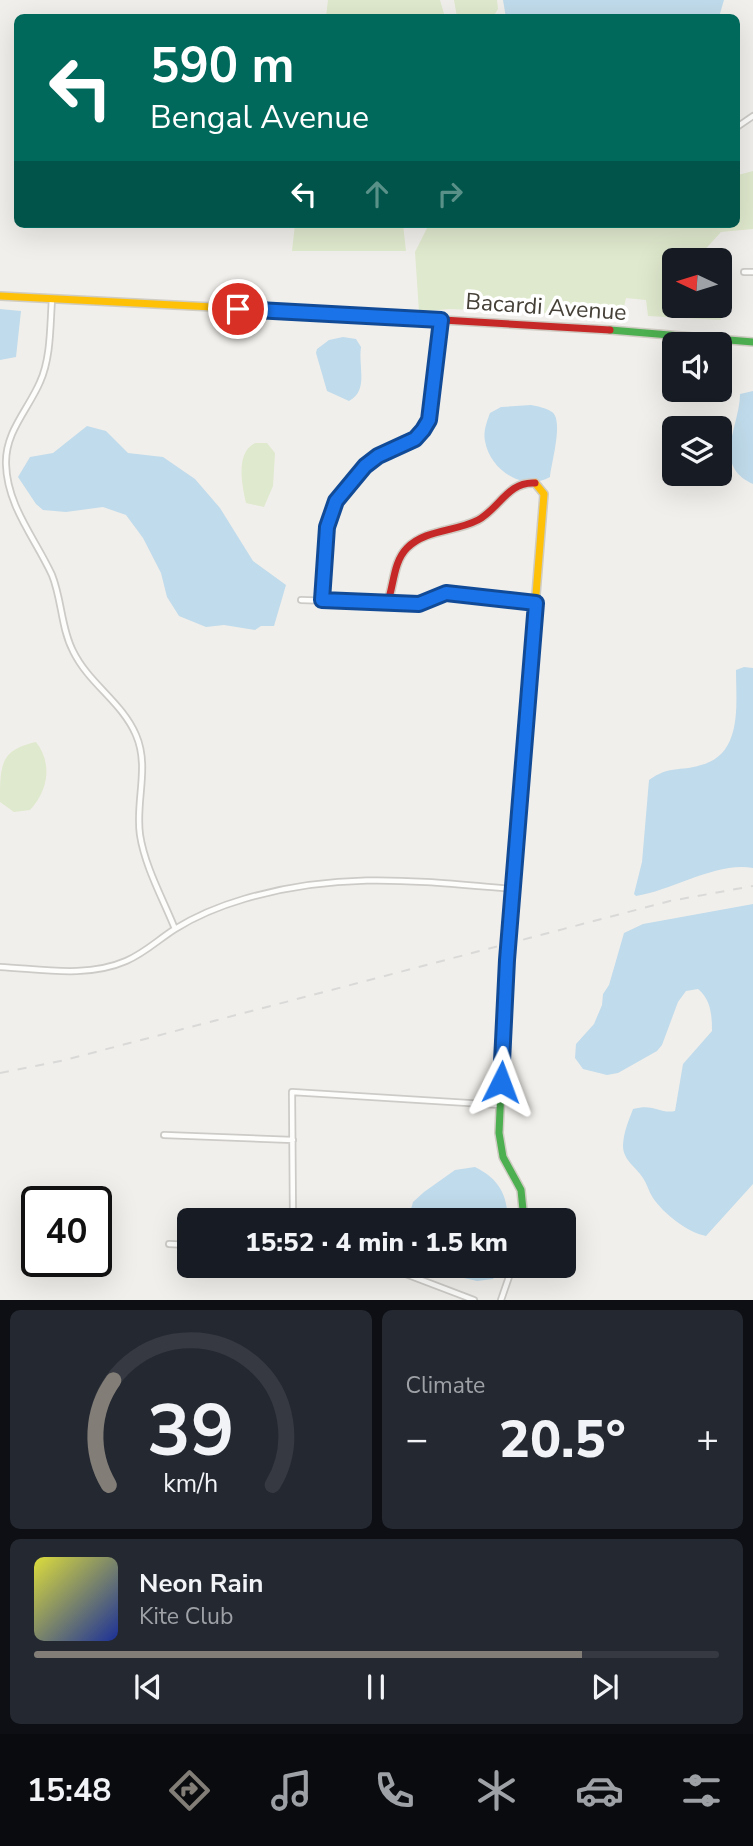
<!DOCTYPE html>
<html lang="en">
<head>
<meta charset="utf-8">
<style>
	:root { --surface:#171b24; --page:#242831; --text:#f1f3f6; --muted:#9ea1a6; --line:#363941; --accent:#827e77 }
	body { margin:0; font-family:"Nunito Sans",sans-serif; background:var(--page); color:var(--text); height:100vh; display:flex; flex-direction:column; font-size:26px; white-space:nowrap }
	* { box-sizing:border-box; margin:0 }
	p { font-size:23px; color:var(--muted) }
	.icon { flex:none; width:38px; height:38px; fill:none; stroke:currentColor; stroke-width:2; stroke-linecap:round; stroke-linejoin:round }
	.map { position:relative; height:1300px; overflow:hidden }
	.side { display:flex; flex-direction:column; gap:10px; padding:10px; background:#0d0f14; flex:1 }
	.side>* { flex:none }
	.banner { position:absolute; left:14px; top:14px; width:726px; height:214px; border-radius:10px; box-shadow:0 7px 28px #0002; background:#00695c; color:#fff; overflow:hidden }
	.needle { width:46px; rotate:274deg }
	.fabs { position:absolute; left:662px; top:248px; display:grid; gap:14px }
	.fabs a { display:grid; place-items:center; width:70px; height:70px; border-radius:10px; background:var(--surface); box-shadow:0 7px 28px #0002; font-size:35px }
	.speed { position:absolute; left:21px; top:1186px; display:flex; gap:14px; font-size:35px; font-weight:700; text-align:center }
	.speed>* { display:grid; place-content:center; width:91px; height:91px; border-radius:50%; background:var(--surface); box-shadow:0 7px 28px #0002; line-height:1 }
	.speed .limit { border:4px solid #111; border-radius:10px; background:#fff; color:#111 }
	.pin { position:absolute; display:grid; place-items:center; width:60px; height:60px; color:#fff; margin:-30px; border:4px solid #fff; border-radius:50%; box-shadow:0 2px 7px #0007 }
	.me { position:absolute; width:77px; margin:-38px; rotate:3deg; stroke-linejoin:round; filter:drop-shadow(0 0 5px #0008) }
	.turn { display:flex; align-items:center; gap:24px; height:147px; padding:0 21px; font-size:32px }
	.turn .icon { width:91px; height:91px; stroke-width:2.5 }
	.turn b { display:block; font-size:49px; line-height:60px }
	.lanes { display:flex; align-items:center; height:66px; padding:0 21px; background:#0003; justify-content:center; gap:35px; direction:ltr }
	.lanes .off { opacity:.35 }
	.big { font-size:52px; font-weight:800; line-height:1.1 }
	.side .widget { flex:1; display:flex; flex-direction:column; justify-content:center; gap:10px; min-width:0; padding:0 24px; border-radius:10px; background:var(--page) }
	.side .dial { align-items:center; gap:0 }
	.dial svg { height:182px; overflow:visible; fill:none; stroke:var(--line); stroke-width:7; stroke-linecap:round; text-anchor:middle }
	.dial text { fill:var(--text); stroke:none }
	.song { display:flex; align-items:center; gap:21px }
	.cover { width:84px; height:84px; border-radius:10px; background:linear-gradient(135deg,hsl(60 70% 55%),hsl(230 70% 35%)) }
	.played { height:7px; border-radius:4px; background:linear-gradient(90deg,var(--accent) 80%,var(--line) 80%) }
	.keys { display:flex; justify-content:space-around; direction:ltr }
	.heat { display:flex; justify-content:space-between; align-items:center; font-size:38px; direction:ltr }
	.side .tiles { flex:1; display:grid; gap:10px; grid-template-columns:1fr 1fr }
	.widget:last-child { grid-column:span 2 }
	.trip { position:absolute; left:177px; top:1208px; width:399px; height:70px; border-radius:10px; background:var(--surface); box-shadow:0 7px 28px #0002; font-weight:800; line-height:70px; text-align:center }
	.dock { display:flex; height:112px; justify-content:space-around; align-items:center; background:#090b0e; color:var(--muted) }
	.dock .icon { width:49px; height:49px }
	.dock .current { color:var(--accent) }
	.dock b { font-size:32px; color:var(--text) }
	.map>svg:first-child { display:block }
	.green { fill:#dfe9cd }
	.water { fill:#c0dbeb }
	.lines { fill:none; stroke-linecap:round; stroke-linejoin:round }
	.street-casing { stroke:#cdcbc7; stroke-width:8 }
	.fast-casing { stroke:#cfccc3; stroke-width:10 }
	.slow-casing { stroke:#cfccc3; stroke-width:10 }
	.jam-casing { stroke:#cfccc3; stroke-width:10 }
	.street { stroke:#fdfdfc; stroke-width:4.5 }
	.fast { stroke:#4caf50; stroke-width:7 }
	.slow { stroke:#ffc107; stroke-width:7 }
	.jam { stroke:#c62828; stroke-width:7 }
	.rail { stroke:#d9d9d8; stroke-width:2; stroke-dasharray:9 9; stroke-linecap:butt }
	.route-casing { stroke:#114b97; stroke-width:18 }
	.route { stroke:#1a73e8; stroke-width:12 }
	.labels { text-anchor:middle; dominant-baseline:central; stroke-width:7; stroke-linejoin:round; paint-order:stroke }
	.street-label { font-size:23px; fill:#464138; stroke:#fff }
</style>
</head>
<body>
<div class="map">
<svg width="753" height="1300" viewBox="0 0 753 1300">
	<rect width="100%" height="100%" fill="#f1efeb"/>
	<path class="green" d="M328,0h112l5,17h-119z
		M454,0h43l1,9 -5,8h-36z
		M753,171v58l-32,3 -20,22 -32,5 -3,19 3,16 5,-1v13h44l3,14 -73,-4 -2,-16 -20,-2 -4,18 -173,-7 -30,3 -4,-60 14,-28h308l1,-49z
		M295,224h108l3,27h-114z
		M255,443h12l8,10 -2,33 -9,21 -18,-4c-4,-18 -11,-50 9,-60z
		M36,742c17,22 12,49 -6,68l-16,2 -14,-10c0,-37 0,-52 36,-60z"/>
	<path class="water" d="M503,0h221l-5,17 -213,1z
		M0,309l21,2 -5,46 -16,3z
		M343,337l13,2 5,8c-3,20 8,43 -12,54l-22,-10 -11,-38 1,-4 12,-9z
		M753,391v93c-42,-19 -13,-58 -13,-90z
		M531,405c6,1 15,3 21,7 12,8 -1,52 -2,65 -27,15 -60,-7 -65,-36 -2,-9 2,-20 5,-28l11,-6z
		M87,426l19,5 22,22 35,4 32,22 25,29 33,53 33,24 -12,41h-13l-6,4 -31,-5 -18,2 -27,-11 -12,-19 -6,-24 -18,-35 -17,-23 -23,-8 -37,5 -23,-2 -7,-6 -18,-27 12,-20 23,-4z
		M744,667l9,1v200c-35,-7 -80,22 -117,28l-2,-2 8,-32 7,-82c21,-15 30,-8 52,-15 42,-11 35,-61 35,-95z
		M753,904v280l-47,52c-19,-4 -42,-22 -53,-38 -4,-6 -6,-14 -10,-20 -7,-11 -20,-18 -20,-32 0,-13 6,-26 10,-37 22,-6 26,5 42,2l8,-47 29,-33c0,-16 -1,-31 -14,-42l-12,2 -8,11 -16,43 -5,6 -39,22 -11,2 -24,-6 -8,-11 1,-14 18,-20 8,-19 1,-11 6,-9 15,-52 19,-9z
		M475,1167c24,12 32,27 33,53h-100l5,-18 11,-10 31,-22z
		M408,1265h96l-11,14 -16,2z"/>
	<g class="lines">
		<g class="street-casing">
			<path id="street" d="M737,127l16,-11
				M744,272h9
				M52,299c-2,27 -1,59 -12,83 -12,28 -35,50 -34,82 1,42 29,74 46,111 10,25 9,53 21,76 16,33 49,51 63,84 14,32 -1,67 4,100 5,32 23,64 35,94
				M301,600l118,4 27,-10 90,9
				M0,967c41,2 87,11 126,-6 19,-8 33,-22 49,-32 21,-13 45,-23 69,-30 96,-28 172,-18 269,-10
				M164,1135l129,5
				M293,1220l-1,-128 208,13
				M169,1244l20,1
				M382,1265l92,35
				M501,1300l12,-35"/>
		</g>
		<g class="fast-casing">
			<path id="fast" d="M610,330l143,12
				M322,600l5,-73 9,-26 29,-36 50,-27 8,-7 6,-11 12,-100
				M512,896l-6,80 -7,157 4,24 18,33 3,30"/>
		</g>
		<g class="slow-casing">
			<path id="slow" d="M0,296l308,16
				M512,896l32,-402 -9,-11"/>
		</g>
		<g class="jam-casing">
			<path id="jam" d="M308,312l302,18
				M387,604c7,-18 6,-42 20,-56 19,-19 48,-16 71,-28 21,-11 30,-39 57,-37"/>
		</g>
		<use href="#street" class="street"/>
		<use href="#fast" class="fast"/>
		<use href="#slow" class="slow"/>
		<use href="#jam" class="jam"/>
		<path class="rail" d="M0,1073l65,-13 605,-159 83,-15"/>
	</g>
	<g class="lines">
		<g class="route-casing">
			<path id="route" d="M238,309l203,11 -12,100 -6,10 -8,9 -37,17 -13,10 -29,35 -9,26 -5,73 97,4 27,-11 90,10 -29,357 -6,122"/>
		</g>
		<use href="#route" class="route"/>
	</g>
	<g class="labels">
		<g class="street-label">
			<text transform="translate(546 307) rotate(4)">Bacardi Avenue</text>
		</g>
	</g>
</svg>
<div class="fabs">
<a><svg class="needle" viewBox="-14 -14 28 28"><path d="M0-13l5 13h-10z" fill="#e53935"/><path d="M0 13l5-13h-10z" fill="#9ea1a6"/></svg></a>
<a><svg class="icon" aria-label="sound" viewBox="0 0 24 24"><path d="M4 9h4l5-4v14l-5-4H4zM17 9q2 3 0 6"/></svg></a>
<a><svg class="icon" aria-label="layers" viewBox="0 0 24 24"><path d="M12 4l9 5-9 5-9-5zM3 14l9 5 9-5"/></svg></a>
</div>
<div class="speed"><div class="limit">40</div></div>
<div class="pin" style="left:238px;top:309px;background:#d93025"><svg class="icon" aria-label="arrive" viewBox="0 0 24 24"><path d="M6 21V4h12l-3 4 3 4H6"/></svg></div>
<svg class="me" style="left:501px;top:1082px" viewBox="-20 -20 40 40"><path d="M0-17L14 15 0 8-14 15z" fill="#1a73e8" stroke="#fff" stroke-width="4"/></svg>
<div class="trip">15:52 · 4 min · 1.5 km</div>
<div class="banner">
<div class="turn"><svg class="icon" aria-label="left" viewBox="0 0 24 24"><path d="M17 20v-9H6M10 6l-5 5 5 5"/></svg><div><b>590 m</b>Bengal Avenue</div></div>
<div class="lanes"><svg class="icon" aria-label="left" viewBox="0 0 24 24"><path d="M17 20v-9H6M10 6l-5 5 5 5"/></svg><svg class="icon off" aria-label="ahead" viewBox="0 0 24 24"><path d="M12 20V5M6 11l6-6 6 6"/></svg><svg class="icon off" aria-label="right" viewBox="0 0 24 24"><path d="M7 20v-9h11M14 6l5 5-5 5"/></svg></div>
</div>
</div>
<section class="side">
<div class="tiles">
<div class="widget dial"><svg viewBox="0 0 100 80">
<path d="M14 69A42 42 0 1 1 86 69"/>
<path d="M14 69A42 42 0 0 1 16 23" stroke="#827e77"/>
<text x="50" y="56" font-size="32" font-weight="700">39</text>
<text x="50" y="72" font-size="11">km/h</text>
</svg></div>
<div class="widget"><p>Climate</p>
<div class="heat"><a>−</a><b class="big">20.5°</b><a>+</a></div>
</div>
<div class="widget">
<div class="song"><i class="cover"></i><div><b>Neon Rain</b><p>Kite Club</p></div></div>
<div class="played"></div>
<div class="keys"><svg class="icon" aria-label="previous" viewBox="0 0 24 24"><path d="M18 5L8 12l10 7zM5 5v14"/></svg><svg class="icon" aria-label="pause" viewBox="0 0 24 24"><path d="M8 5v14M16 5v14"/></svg><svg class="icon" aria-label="next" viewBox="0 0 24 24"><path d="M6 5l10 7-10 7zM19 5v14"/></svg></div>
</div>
</div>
</section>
<nav class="dock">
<b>15:48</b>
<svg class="icon current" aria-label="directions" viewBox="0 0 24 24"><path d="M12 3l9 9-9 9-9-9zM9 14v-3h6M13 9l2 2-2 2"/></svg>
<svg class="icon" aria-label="music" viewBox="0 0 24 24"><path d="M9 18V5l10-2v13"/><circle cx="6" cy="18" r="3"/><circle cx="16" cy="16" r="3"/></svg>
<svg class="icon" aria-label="phone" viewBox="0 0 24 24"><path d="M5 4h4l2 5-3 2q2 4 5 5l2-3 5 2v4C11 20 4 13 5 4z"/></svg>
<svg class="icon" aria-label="climate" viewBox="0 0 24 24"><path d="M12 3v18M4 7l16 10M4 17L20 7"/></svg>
<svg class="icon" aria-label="car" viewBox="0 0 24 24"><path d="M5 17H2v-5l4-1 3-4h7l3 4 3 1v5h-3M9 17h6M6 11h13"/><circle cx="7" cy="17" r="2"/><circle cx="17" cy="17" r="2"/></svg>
<svg class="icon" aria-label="filters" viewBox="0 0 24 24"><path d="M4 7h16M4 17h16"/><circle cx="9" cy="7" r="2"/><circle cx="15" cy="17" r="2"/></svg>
</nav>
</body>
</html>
